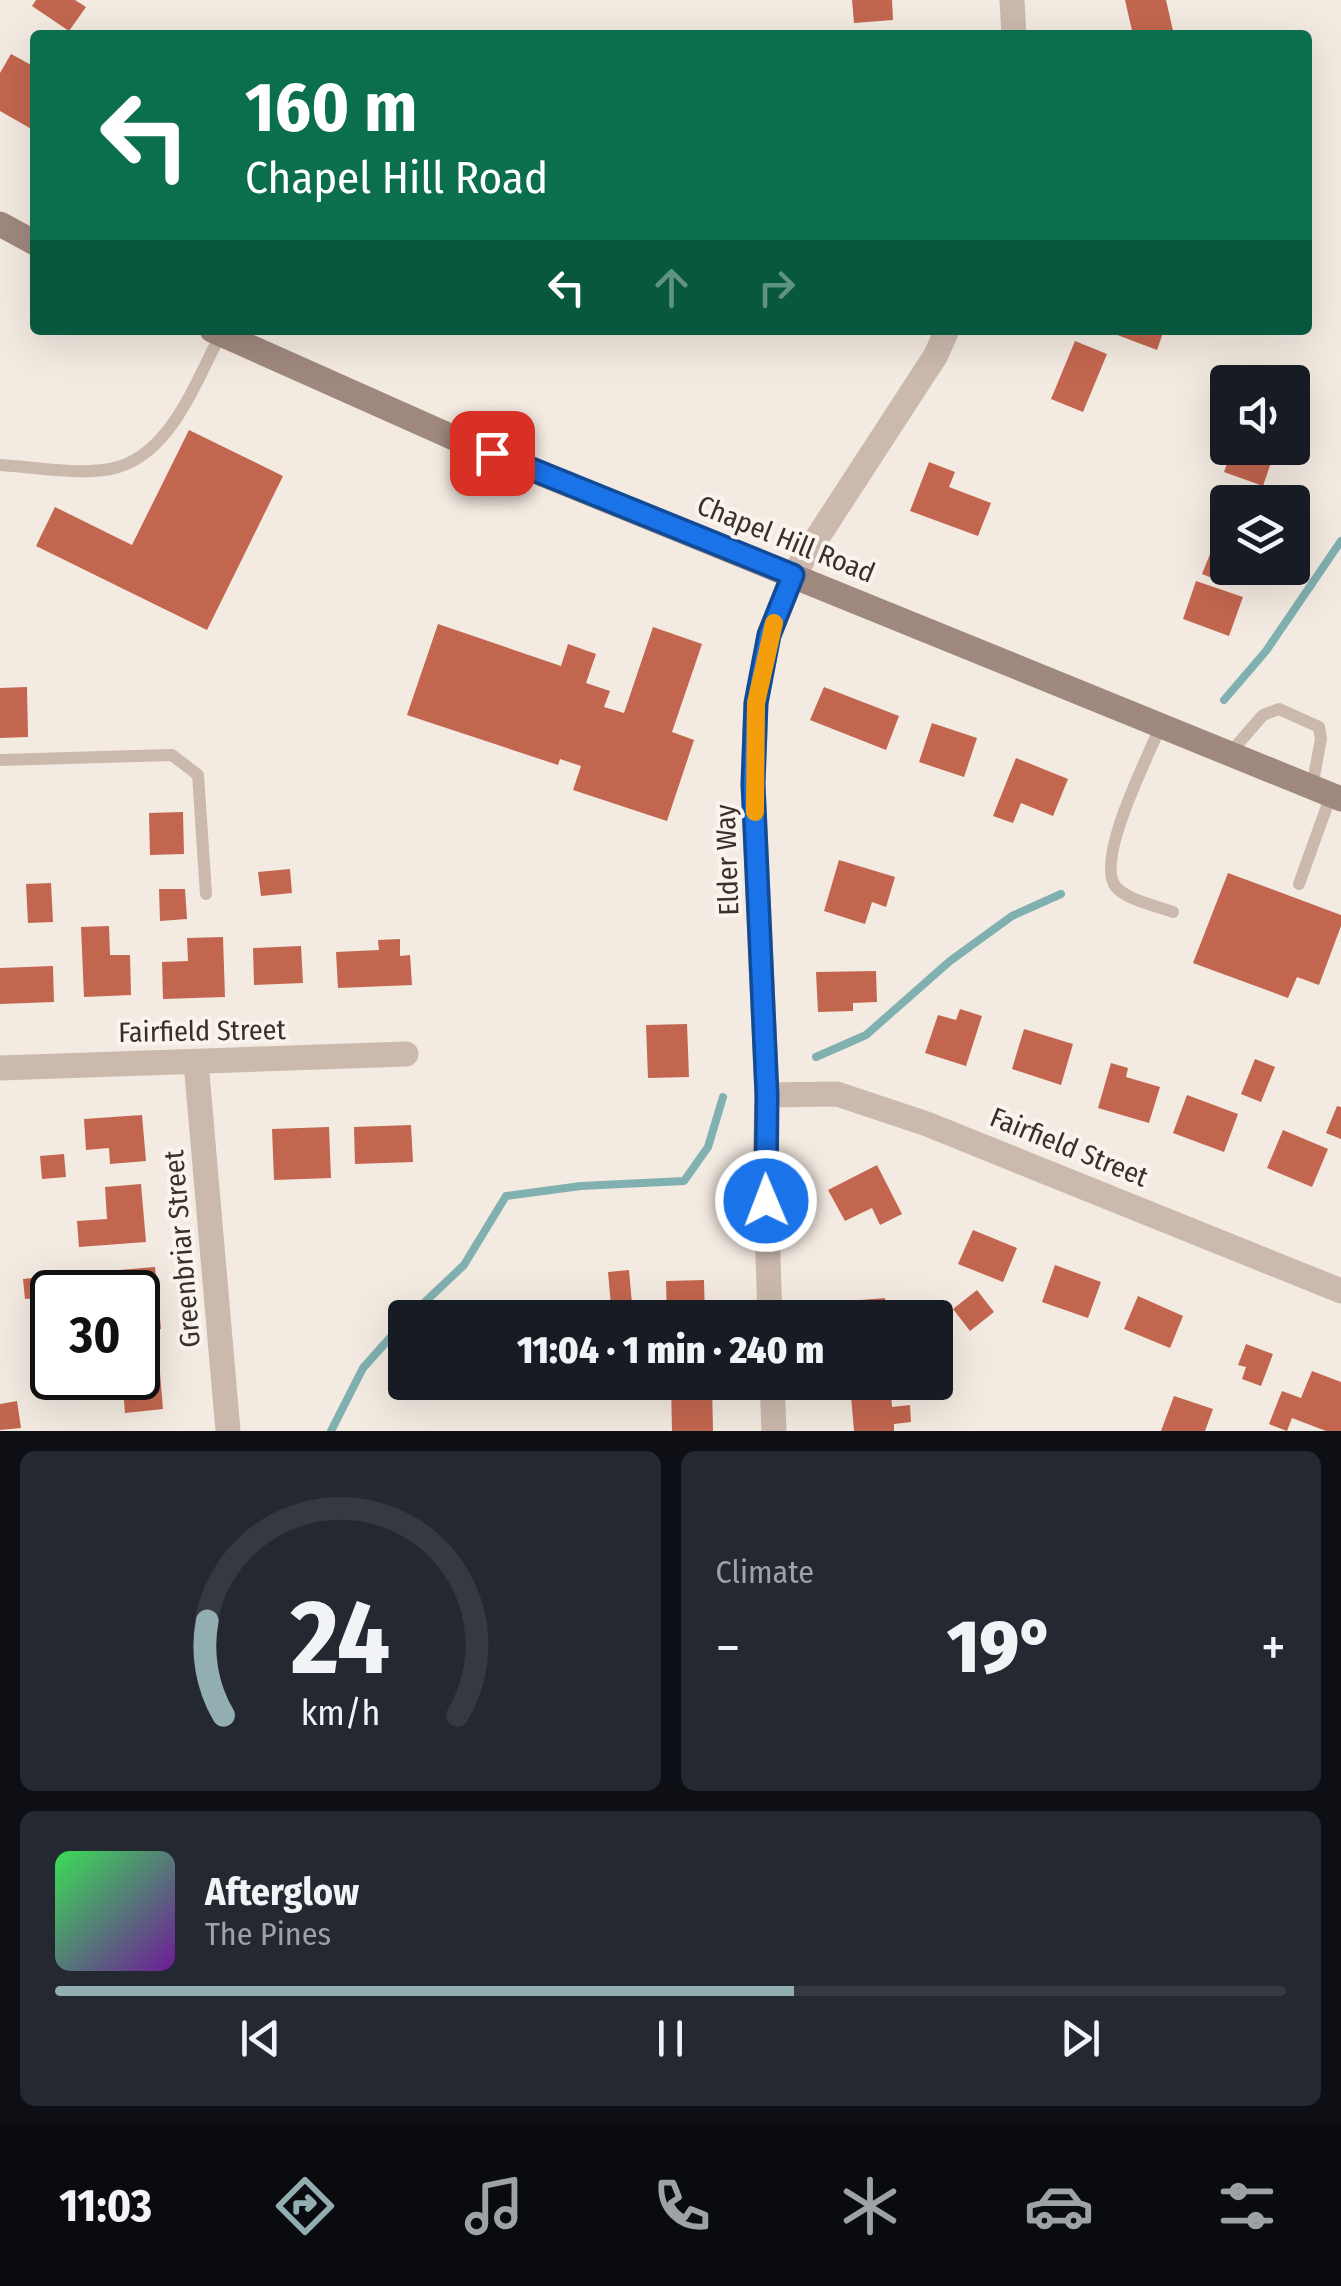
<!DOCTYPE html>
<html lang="en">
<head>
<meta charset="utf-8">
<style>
	:root { --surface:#171b24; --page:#242831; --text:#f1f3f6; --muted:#9ea1a6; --line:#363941; --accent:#93aeb0 }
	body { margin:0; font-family:"Fira Sans Condensed",sans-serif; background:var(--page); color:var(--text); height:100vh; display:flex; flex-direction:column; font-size:38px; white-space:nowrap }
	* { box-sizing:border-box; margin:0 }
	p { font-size:32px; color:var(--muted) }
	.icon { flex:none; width:55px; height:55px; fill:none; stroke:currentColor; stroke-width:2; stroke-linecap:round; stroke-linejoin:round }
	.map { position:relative; height:1431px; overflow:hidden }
	.details { display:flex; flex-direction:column; gap:20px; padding:20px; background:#0d0f14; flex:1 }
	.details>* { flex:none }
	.guide { position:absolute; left:30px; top:30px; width:1282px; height:305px; border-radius:10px; box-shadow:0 10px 40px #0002; background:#0b6e4f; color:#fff; overflow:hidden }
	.fabs { position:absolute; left:1210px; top:365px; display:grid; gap:20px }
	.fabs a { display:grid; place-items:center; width:100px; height:100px; border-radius:10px; background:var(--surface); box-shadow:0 10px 40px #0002; font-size:50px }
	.speed { position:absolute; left:30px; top:1270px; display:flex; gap:20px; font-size:50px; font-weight:700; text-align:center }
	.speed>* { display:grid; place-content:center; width:130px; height:130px; border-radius:50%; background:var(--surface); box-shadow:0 10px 40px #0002; line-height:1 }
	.speed .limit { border:5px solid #111; border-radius:15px; background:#fff; color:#111 }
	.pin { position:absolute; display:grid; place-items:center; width:85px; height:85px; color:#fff; margin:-42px; border-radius:20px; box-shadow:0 5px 15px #0006 }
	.me { position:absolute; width:110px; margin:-55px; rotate:359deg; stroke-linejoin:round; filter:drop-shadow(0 0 8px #0008) }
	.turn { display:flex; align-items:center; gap:35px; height:210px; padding:0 50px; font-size:45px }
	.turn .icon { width:130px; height:130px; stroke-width:2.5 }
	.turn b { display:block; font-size:70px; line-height:85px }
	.lanes { display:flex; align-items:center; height:95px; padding:0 50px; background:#0003; justify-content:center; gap:50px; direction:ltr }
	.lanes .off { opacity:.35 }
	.big { font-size:75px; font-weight:800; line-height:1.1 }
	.details .card { flex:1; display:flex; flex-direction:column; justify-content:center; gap:15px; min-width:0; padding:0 35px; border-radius:15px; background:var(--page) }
	.details .dial { align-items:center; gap:0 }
	.dial svg { height:260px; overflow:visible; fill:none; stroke:var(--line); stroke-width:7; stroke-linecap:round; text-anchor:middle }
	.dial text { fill:var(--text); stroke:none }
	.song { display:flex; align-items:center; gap:30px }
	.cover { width:120px; height:120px; border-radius:15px; background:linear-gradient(135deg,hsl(130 70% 55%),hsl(280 70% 35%)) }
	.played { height:10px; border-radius:5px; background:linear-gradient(90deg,var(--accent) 60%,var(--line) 60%) }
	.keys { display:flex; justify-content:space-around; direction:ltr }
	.heat { display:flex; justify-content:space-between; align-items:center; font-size:55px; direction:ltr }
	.details .tiles { flex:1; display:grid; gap:20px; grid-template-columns:1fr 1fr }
	.card:last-child { grid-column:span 2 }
	.trip { position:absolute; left:388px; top:1300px; width:565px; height:100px; border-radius:10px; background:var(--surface); box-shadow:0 10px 40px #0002; font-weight:800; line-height:100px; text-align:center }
	.menu { display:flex; height:160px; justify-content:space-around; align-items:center; background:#090b0e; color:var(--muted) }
	.menu .icon { width:70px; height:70px }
	.menu .on { color:var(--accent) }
	.menu b { font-size:45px; color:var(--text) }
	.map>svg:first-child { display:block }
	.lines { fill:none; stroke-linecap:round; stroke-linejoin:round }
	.stream { stroke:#80b0b0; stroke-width:8 }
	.building { fill:#c3664f }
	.lane { stroke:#cbb9ad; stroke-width:12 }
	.street { stroke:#cbb9ad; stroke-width:25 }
	.secondary { stroke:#9f887e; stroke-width:25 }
	.route-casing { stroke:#114b97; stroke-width:25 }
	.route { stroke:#1a73e8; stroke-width:18 }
	.slow { stroke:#f59e0b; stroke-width:18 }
	.labels { text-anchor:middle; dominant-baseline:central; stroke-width:8; stroke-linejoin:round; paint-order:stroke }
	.street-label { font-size:28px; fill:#3a2f2b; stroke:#faf4ee }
</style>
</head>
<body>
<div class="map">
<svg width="1341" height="1431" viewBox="0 0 1341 1431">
	<rect width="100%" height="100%" fill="#f3eae1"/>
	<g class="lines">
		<path class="stream" d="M1224,700l42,-49 75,-110
			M816,1057l50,-22 84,-74 62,-45 49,-22
			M408,1318l56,-53 42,-69 75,-10 103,-5 24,-34 15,-50
			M331,1431l32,-63 42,-47"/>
	</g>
	<path class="building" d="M36,0h39l11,7 -17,24 -37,-25z
		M852,0h40l1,20 -39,3z
		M1125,0h41l8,35h-41z
		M11,54l24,13v64l-35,-20v-38z
		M1113,330h51l-7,20 -45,-17z
		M1075,341l32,13 -24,58 -32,-13z
		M189,430l94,46 -76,154 -171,-84 19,-39 77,38z
		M1232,448h44l-13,38 -39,-14z
		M929,462l26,10 -6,15 42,16 -13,33 -68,-25z
		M1210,554l18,7v7h6l-7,16 -25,-10z
		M1196,581l47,16 -14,39 -46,-17z
		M438,624l123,42 7,-22 28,10 -10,29 24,8 -6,16 20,6 29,-86 49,17 -30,88 22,8 -27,81 -94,-31 8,-24 -21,-7 -2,6 -151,-50z
		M27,687l1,50 -28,1v-50z
		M824,687l75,29 -13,34 -76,-30z
		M932,723l45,15 -13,39 -45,-15z
		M1016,758l52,21 -15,37 -32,-13 -8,20 -20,-7z
		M183,812l1,42 -34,1 -1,-42z
		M839,860l56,17 -9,30 -14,-5 -7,22 -41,-13z
		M290,869l2,24 -31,3 -3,-24z
		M1228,873l113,42v11l-22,59 -22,-8 -9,21 -95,-35z
		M51,883l2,39 -25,1 -2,-39z
		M159,889h26l2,30 -27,2z
		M109,926l1,29h20l1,40 -47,2 -3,-70z
		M223,937l2,60 -62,2 -1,-37 26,-1 -1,-23z
		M400,939v17l10,-1 2,30 -74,3 -2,-36 43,-2 -1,-10z
		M301,946l2,37 -49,2 -1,-37z
		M53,966l1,36 -54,2v-36z
		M876,971l1,31 -24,1v8l-35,1 -2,-40z
		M960,1009l22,7 -16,50 -41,-13 13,-38 18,5z
		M687,1024l2,53 -41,1 -2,-53z
		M1024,1029l49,15 -12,41 -49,-16z
		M1255,1059l20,8 -14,35 -20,-8z
		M1111,1063l17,5 -2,9 34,10 -11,36 -51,-15z
		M1187,1095l51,19 -14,38 -51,-19z
		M1337,1106l4,1v32l-15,-6z
		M142,1115l4,46 -36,3 -1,-16 -23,2 -2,-31z
		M411,1125l2,37 -58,2 -1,-37z
		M329,1127l2,51 -57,2 -2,-51z
		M1283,1130l45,19 -16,38 -45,-19z
		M64,1154l2,23 -24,2 -2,-23z
		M877,1165l25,49 -22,11 -8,-17 -27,13 -17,-31z
		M141,1184l5,58 -67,5 -2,-26 30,-2 -2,-32z
		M973,1230l44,18 -14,34 -45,-18z
		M1055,1265l46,17 -13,36 -46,-16z
		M155,1267l6,62 -23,2v-39h-17l-2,-22z
		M629,1270l3,34 -21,2 -3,-34z
		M58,1275l2,17h-8v5l-27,2 -2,-20z
		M704,1280l1,38h-38l-1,-37z
		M977,1290l17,22 -24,19 -17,-22z
		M1138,1296l45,20 -13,32 -46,-19z
		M885,1298l1,20h-37l-1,-17z
		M1246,1344l27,10 -12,32 -19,-7 4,-12 -8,-2z
		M159,1361l4,48 -38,4 -3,-35h16v-15z
		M1312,1371l29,11v49h-15l-34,-13 -5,13 -18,-7 13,-33 19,7z
		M671,1382h41l1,49h-41z
		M891,1393l1,14 18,-2 1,17 -17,2v7h-40l-3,-35z
		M1174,1396l39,13 -8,22h-44z
		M17,1401l4,27 -21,2v-26z"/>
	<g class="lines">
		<path class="lane" d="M0,465c35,2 76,10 110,4 60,-11 85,-87 111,-135
			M1161,725c-13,32 -67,136 -45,162 11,13 41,19 57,25
			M1230,753l33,-38 16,-6 40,18 2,12 -9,48
			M0,760l172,-5 26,20 8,119
			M1299,884l32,-89"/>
		<path class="street" d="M1012,0l2,35
			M196,1062l32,369
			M0,1068l406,-14
			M767,1095l70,-1 90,30 414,167
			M770,1318l-5,-156 2,-67 -14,-311 3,-81 13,-68 24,-60 143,-220 11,-25
			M772,1382l2,49"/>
		<path class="secondary" d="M0,224l35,19
			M212,330l249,111 880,358"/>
	</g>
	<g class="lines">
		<g class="route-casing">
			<path id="route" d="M492,453l301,122 -24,60 -13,68 -3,81 14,311 -1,106"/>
		</g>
		<use href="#route" class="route"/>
		<path class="slow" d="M755,812l1,-109 18,-80"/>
	</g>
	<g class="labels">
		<g class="street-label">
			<text transform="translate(786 539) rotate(22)">Chapel Hill Road</text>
			<text transform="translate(727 860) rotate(-92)">Elder Way</text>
			<text transform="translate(202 1031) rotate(-1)">Fairfield Street</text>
			<text transform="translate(1069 1147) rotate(22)">Fairfield Street</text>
			<text transform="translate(182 1249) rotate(-95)">Greenbriar Street</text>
		</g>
	</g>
</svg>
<div class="fabs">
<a><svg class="icon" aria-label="sound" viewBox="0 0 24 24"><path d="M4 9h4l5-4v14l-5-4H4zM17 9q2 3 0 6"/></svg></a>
<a><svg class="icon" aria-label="layers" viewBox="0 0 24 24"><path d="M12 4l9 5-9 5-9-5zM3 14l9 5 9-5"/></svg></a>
</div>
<div class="speed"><div class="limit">30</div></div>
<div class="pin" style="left:492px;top:453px;background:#d93025"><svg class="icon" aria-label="arrive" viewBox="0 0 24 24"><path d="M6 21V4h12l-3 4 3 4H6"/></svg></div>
<svg class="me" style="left:766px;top:1201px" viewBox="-20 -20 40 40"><circle r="17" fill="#1a73e8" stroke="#fff" stroke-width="3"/><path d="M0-11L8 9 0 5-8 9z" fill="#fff"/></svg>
<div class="trip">11:04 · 1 min · 240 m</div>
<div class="guide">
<div class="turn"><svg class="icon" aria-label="left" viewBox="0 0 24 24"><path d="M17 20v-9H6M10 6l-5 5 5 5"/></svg><div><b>160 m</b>Chapel Hill Road</div></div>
<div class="lanes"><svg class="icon" aria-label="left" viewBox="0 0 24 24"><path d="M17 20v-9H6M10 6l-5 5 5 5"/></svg><svg class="icon off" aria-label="ahead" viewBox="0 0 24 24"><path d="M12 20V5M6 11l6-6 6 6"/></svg><svg class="icon off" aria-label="right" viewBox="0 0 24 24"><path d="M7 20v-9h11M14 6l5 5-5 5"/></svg></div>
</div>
</div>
<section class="details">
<div class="tiles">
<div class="card dial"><svg viewBox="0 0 100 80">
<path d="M14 69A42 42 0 1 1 86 69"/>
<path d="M14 69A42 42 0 0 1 9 40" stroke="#93aeb0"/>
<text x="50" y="56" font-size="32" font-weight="700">24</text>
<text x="50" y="72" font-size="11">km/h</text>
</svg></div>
<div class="card"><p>Climate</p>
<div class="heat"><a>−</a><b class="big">19°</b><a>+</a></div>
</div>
<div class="card">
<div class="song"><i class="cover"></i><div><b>Afterglow</b><p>The Pines</p></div></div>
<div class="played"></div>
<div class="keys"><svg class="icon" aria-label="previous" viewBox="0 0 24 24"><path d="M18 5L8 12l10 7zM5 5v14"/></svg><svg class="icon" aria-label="pause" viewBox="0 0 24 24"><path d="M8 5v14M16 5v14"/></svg><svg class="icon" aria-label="next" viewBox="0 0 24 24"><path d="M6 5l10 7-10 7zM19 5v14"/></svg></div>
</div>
</div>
</section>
<nav class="menu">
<b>11:03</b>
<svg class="icon on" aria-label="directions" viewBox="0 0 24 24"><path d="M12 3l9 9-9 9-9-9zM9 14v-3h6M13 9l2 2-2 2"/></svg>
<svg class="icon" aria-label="music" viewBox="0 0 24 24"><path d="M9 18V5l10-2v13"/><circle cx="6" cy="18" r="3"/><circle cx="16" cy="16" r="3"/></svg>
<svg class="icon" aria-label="phone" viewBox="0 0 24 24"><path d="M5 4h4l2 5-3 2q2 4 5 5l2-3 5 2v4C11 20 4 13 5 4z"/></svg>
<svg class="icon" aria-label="climate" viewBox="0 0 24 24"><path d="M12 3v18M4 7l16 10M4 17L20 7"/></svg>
<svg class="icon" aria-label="car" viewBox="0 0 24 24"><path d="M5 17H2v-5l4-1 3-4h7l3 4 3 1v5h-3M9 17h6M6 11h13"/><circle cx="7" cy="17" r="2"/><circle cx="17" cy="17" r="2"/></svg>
<svg class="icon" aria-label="filters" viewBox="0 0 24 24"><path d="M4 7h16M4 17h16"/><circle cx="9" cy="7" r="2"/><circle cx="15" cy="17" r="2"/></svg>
</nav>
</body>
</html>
